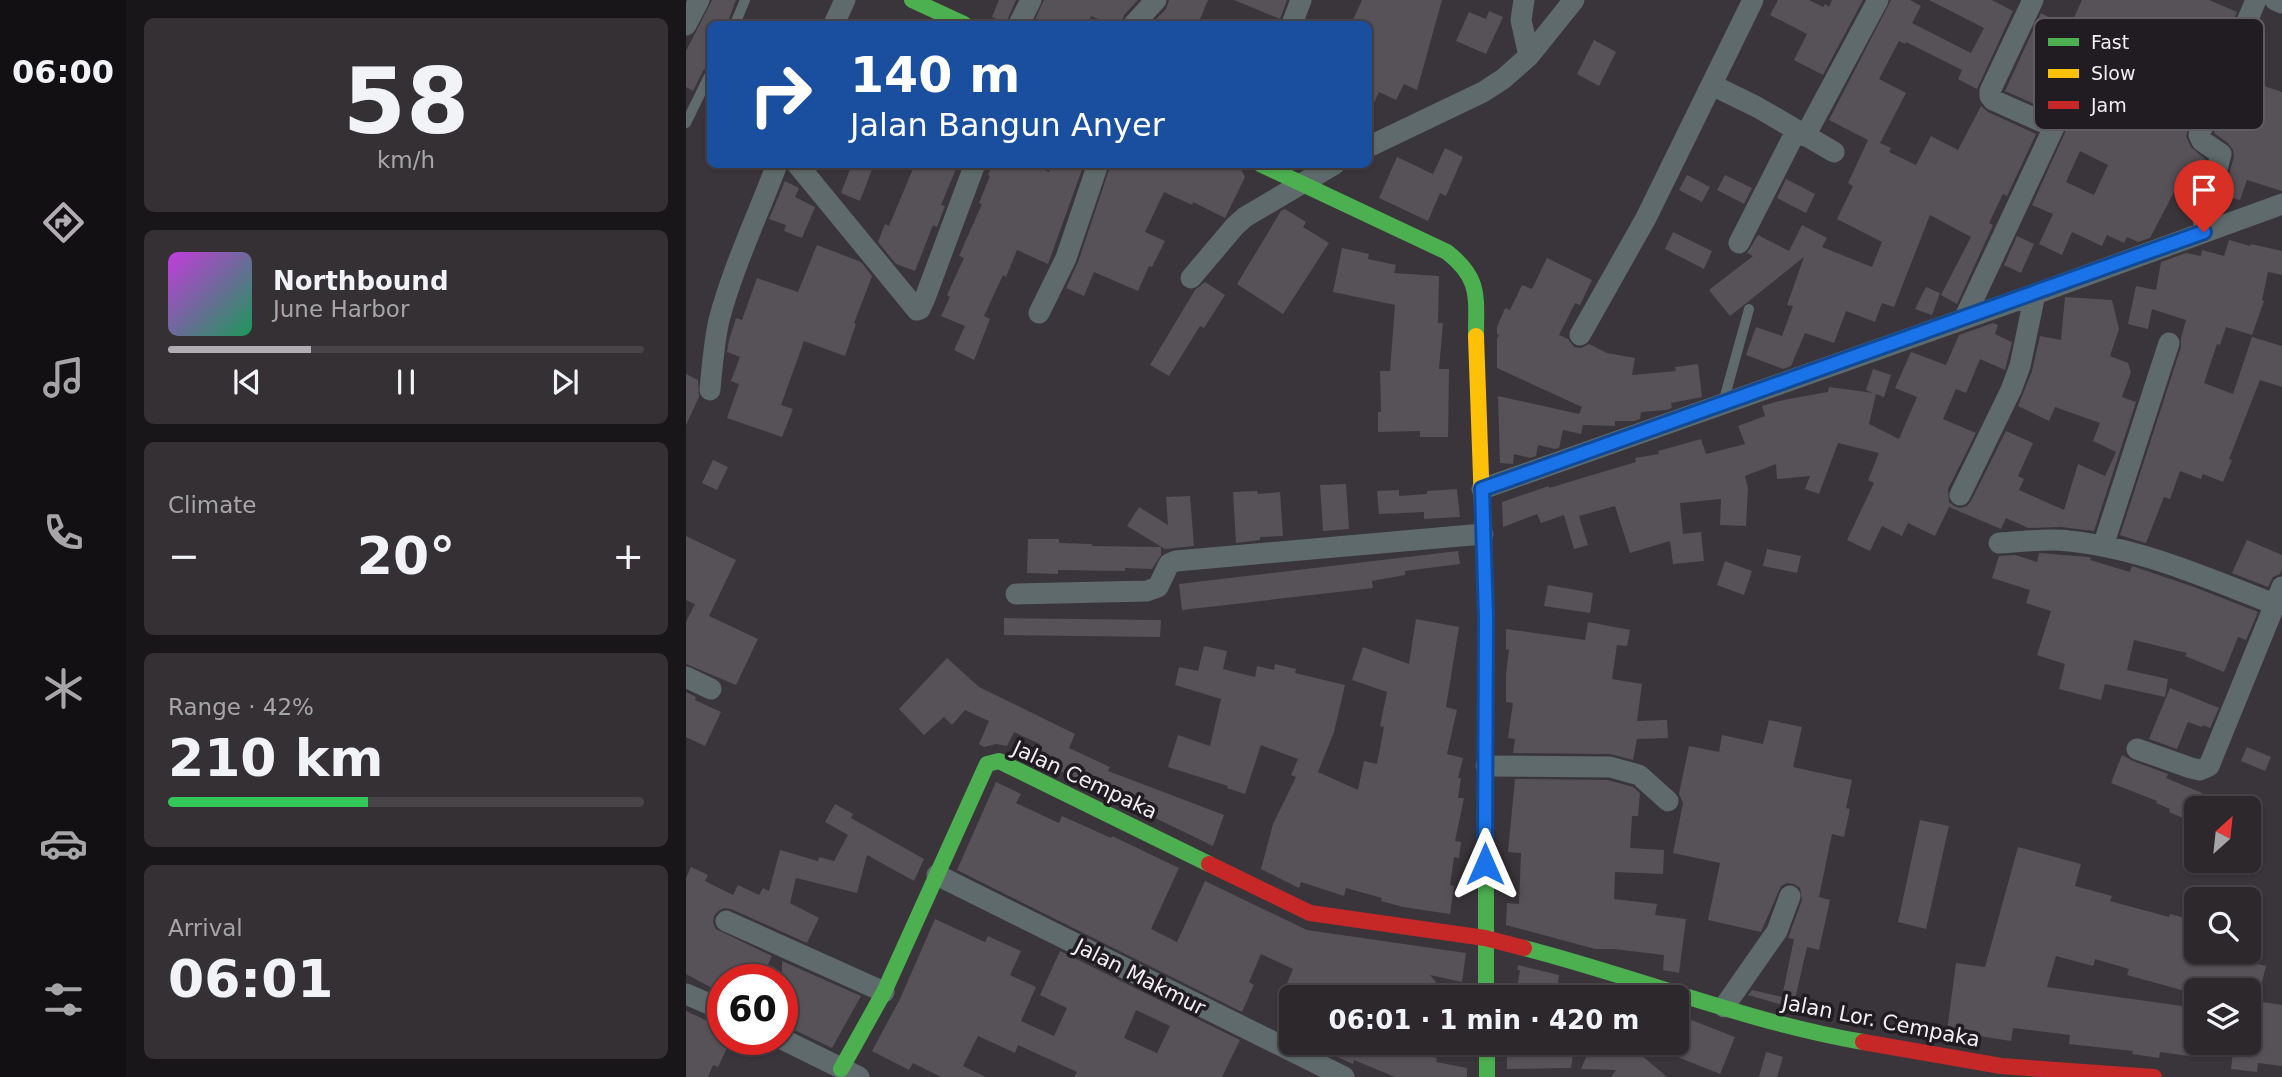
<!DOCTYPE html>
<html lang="en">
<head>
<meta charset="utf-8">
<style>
	:root { --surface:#2c282c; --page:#343034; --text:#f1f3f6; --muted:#a6a6a9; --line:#484448; --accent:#b2adb3 }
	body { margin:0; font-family:"DejaVu Sans",sans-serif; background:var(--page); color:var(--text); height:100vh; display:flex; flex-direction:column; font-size:26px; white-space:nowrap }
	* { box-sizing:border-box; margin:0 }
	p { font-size:23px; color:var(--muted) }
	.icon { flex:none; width:38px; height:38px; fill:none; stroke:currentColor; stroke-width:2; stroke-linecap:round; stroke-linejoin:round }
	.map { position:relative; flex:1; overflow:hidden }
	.drawer { display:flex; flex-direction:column; gap:18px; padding:18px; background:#181618; width:560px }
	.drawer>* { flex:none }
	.banner { position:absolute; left:21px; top:21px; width:665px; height:147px; border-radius:10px; box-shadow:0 2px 5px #0004,0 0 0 2px var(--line); background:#1a4fa0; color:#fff; overflow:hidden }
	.needle { width:46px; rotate:27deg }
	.fabs { position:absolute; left:1498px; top:796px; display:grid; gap:14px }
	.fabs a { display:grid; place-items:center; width:77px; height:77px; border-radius:10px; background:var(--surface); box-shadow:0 2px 5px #0004,0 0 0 2px var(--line); font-size:35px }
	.speed { position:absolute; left:21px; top:964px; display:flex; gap:14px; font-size:35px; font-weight:700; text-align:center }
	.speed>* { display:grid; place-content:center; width:91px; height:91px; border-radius:50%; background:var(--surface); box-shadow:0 2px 5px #0004,0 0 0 2px var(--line); line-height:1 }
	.speed .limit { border:10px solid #d22; background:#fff; color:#111 }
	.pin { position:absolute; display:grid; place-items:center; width:60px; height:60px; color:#fff; margin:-72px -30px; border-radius:50% 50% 50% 0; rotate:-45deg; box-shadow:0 0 7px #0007 }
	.pin .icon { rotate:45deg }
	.me { position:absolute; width:77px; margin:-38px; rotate:0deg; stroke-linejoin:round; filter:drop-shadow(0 0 5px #0008) }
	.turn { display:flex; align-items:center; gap:24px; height:147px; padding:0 28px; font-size:32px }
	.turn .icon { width:91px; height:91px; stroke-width:2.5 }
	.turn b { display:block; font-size:49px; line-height:60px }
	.big { font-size:52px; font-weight:600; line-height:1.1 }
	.drawer .tile { flex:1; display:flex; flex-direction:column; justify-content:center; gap:10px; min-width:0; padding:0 24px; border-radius:10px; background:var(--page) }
	.drawer .dial { align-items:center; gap:0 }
	.dial b { font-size:91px; line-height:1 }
	.song { display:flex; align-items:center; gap:21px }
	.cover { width:84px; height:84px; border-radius:10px; background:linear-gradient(135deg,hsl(290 70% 55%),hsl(150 70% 35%)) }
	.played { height:7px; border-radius:4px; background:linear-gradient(90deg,var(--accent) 30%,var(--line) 30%) }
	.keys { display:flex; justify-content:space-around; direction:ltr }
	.heat { display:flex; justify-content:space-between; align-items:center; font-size:38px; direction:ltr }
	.charge { height:10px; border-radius:5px; background:linear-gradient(90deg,#34c759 42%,var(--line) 0) }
	.trip { position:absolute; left:593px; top:985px; width:410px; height:70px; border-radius:10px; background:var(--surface); box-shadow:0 2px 5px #0004,0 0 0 2px var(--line); font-weight:600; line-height:70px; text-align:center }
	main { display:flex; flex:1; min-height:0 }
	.tab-bar { display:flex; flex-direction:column; width:126px; justify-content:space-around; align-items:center; background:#121012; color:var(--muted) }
	.tab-bar .icon { width:49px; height:49px }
	.tab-bar .current { color:var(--accent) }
	.tab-bar b { font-size:32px; color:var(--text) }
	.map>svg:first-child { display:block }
	.building { fill:#565257; fill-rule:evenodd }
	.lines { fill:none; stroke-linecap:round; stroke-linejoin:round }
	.lane { stroke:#5e6a6b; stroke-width:10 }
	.street { stroke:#5e6a6b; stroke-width:21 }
	.fast { stroke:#4caf50; stroke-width:16 }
	.slow { stroke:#ffc107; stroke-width:16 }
	.jam { stroke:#c62828; stroke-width:16 }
	.route-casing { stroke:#114b97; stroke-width:18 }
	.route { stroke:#1a73e8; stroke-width:12 }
	.labels { text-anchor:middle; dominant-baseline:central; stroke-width:7; stroke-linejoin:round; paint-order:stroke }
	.street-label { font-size:21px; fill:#f3edf4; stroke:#201c21 }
	.key { fill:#201c21; stroke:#5f5b60; stroke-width:2 }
	.key-label { font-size:19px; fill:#f3edf4 }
</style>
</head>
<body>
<main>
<nav class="tab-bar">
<b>06:00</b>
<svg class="icon current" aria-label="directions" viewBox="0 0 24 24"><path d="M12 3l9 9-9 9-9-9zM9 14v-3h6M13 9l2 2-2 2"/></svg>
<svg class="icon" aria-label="music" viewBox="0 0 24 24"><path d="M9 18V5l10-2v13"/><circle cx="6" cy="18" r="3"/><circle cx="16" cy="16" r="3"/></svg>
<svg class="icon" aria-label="phone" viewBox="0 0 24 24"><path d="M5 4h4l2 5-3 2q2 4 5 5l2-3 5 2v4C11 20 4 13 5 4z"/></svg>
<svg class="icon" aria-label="climate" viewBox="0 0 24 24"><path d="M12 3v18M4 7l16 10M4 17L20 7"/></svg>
<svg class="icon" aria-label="car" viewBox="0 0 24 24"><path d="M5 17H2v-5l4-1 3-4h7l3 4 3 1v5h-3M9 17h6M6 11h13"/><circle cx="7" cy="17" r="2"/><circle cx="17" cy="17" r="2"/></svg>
<svg class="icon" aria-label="filters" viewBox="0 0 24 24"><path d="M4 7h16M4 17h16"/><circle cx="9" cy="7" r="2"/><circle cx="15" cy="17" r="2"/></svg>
</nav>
<section class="drawer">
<div class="tile dial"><b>58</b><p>km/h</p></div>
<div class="tile">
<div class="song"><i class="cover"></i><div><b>Northbound</b><p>June Harbor</p></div></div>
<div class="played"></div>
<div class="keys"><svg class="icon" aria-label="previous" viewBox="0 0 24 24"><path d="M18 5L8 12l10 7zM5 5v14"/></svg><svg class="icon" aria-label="pause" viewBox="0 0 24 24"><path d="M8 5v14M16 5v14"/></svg><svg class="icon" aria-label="next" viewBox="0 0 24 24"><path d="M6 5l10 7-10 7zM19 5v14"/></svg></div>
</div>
<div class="tile"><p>Climate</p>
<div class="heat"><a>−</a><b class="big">20°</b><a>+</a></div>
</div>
<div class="tile"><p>Range · 42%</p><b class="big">210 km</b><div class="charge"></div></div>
<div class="tile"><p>Arrival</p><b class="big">06:01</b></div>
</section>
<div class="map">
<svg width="1596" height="1077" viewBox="0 0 1596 1077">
	<rect width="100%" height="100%" fill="#3a353b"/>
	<path class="building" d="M26,0h24l-9,24h-17v39l-7,8 -10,20 -7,-4v-36z
		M313,0h17l-10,23 -14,-6z
		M358,0h94l-14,15 -3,9h-11l-19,-8 -3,8h-55z
		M483,0h39l-10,24h-47l15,-15z
		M548,0h53l-7,19z
		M676,0h80l-25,90 -13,-6 -8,16 -17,-8 -11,24v-92h-17z
		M1092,0h31l14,7 2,-3 4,3 3,-7h31l-40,75 -29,-15 13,-26 -37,-19z
		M1205,0h19l11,6 -9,17 59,30 13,-25 -55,-28h63l21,11 -36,78 -19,-10 4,-9 -56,-28 -1,2 -6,-3 -20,38 27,14 -26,50 11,5 -2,4 27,13 15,-29 27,14 23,-44 7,6 48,22 -29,62 -4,-2 -14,29 4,2 -36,79 -16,-9 30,-58 -41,-22 -36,92 -12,-4 -7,19 -29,-11 -12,32 -29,-10 -14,33 -8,3 -37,-14 10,-28 26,9 11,-30 -6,-1 17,-48 -74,59 -21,-26 44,-34 -6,-3 11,-18 31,16 13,-26 25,13 -5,9 50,20 10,-25 -45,-23 16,-33 -5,-3 20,-43 -39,-20z
		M1396,0h127l28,12 -23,55 -26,-12 -15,34 26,12 -13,35 5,11 15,13 -5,21 -10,19 -17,-8 -24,46 -12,4 -11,-5 -3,6 -17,-8 -5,11 -30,-14 -10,23 -23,-11 14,-30 -21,-9 62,-136 -24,-13 -18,34 4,2 -8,18 -43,-19 36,-78 28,15zM1394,151l28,14 -14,30 -28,-13z
		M803,11l14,6 -17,37 -30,-13 13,-29 17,7z
		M908,40l22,12 -17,34 -22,-12z
		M1578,86l18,6v99l-35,-11 -7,20 -17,-5 11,-38 -1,-7 -5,-7 -14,-10 8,-18 30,10z
		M759,148l18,9 -17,39 -6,-3 -12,28 -49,-23 18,-41 36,17z
		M166,164h22l-14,37 -19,-8z
		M229,164h43l-17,41 4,1 -8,21 -4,-2 -18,46 -19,-7 -18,-22 7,-18 4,2z
		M307,164h38l18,8 4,-8h31l-36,100 -31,-14 -11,27 -3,-2 -19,41 6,3 -16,41 -20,-10 11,-24 -24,-10 9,-19 -3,-2 17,-37 -5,-2 23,-52 -3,-1 11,-27 -2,-1z
		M425,164h124l5,3 5,10 -20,41 -32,-16 -1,3 -28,-13 -19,40 20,9 -13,26 -3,-1 -11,25 -44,-19 -10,24 -18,-8 12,-26z
		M1001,175l23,12 -8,15 -23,-12z
		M1039,175l27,13 -8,16 -27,-14z
		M1100,179l29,15 -9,19 -29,-15z
		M99,181l14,7 -4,9 20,10 -13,31 -18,-7 2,-6 -17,-6z
		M599,209l21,13 -3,5 26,16 -46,71 -46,-30 44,-73z
		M987,232l39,19 -8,18 -39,-20z
		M1331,236l17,8 -13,29 -17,-8z
		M1543,240l21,6 1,-2 31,7v24l-14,-3 -6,28 2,1 -12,34 -26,-8 -6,18 -3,-1 -13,39 29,11 19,-57 30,9v41l-22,-7 -31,79 3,1 -9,22 -20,-8 -2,5 -21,-8 -10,28 -6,-2 -18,46 -14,-4 -12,-4 61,-188v-9l5,-18 -34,-11 -4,20 -20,-5 8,-38 20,4 5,-28 25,-9 15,3 1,-6 22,6z
		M131,245l44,17 11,14 -18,47 2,1 -11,32 -41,-15 -23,64 12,4 -11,28 -55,-19 12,-34 -8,-3 9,-24 -13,-5 2,-12 7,-22 6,2 15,-42 41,14z
		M656,248l27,6 -1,5 28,6 -2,8 45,3 -1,47h5l-4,46h10l-1,68h-28v-6l-42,1v-20h3l-1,-41h10l5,-66 -62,-13z
		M861,258l45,22 -12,25 -5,-2 -16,32 9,4 6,8 7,1 8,-4 18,9 28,5 -3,17 44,-4 -1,-4 23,-3 4,33 -31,6 1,5 -6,2 -25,2 -1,7 -6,2h-19v5l-32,-1 -2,9 -18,-4 -4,18 -4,1 -17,-4 -2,11 -6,2 -16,-4 -1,10 -13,-1 -2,-67 81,18 3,-7 -85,-39v-29l2,-4 -2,-1v-7l8,-19 5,2 12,-25 10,4z
		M519,282l20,13 -21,33 -4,-2 -31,50 -19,-11 45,-75z
		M1240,287l14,6 -8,22 -17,-6z
		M1379,297l47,3 7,29 -9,27 18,7 3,9 -9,25 14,5 -42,129 -33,-4 -33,1 -22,-10 -5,11 -52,-22 -14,29 -27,-13 -6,13 -20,-10 -12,25 -23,-11 27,-57 -6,-3 11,-27 -41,-10 -19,51 -14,-5 5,-13 -33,3 -1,-15 -31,12 3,12 -2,38 -26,-1 1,-26 -41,4 3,31 18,-2 3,29 -31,3 -3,-23 -40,12 -15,-47 -36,10 9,29 -14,4 -10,-34 -23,8 -4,-9 -34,13 -1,-25 47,-16v2l87,-26 -1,-4 24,-4 -1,-3 43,-12 5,15 39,-10 -7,-18 27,-10 -3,-10 21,-6 45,-8 1,-5 44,6 -7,-3 7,-21 18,6 -7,22 -8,-3 -7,30 30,15 18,-42 -22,-9 16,-36 35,13 13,-30 34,-12 5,2 -3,9 17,8 -7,28 -25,-11 -14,34 -10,-4 -13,30 33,14 -28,56 1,13 5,4 6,2 7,-2 4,-5 35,-70 27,12 -15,33 6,3 -5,11 45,20 14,-46 27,12 11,-24 -23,-11 7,-18 -45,-16 -6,14 -31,-15 14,-35 8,-35 21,4z
		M0,374l12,6 1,17 -13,28z
		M27,460l15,7 -11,23 -15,-7z
		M660,484l3,45 -26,2 -3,-46z
		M771,489l3,28 -36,2v-7l-45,2 -2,-23 22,-1v6l28,-2v-3z
		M571,491l1,3 22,-2 3,44 -23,1v3l-24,3 -3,-51z
		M504,496l4,50 -29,3 -38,-23 12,-19 29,18 -2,-28z
		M0,536l50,24 -27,56 49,23 -22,46 -50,-21v-42l9,-18 -9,-4z
		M342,539h31v4l33,1v2l69,1v8l-9,14 -27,-1v3l-67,-1v4l-31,-1z
		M1561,540l35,15v14l-2,5 -7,3 -5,10 -36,-14z
		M1081,549l34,7 -4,17 -34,-7z
		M772,551l2,13 -55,7v4l-33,6 1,7 -191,22 -3,-26z
		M1353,553l49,4 3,1 -1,2 40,12 2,-6 62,21 64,25 -12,28 -8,-3 -14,35 -39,-16 2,-3 -53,-13 -7,30 41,9 -3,18 -60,-13 -4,16 -42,-11 6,-25 -28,-9 14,-44 -25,-8 4,-13 -38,-12 7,-22 16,-1 22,7z
		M1039,561l27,10 -8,24 -27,-10z
		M862,585l45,8 -3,20 -46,-7z
		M318,618l157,2 -1,17 -156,-2z
		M730,619l43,8 -13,80 11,3 -10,44 16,4 -5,20h3l-3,20h6l-9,43 6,1 -2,16 -5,-1 -4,28 4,1 -4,28 -47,-7 -22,-6 1,-3 -36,-10 -2,8 -43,-14 -2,6 -38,-19 12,-45 23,-47 -5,-2 7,-16 -37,-14 -16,49 -18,-6 1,-2 -60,-19 10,-32 32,11 11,-47 -46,-14 4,-18 19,4 6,-25 23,5 -4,18 32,8 2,-11 17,4 1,-6 21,5 -1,4 50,12 -11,47 -16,40 40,18 6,-29 13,3 7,-37 -4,-1 7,-34 -35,-12 11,-33 46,17z
		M902,622l42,8 -3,16 -10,-1 -5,34 30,5 -5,37 30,-1 1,18 -31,1 -4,21 -23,-6 -97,-1 2,-14 -7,-1 5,-35 -7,-1v-28l3,-24 -3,-1v-20l79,11z
		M261,658l32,29 96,47 -6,14 41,19 -2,4 116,44 -11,31 -62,-30 3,-7 -53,-18 -68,-33 7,-14 -26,-12 -7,14 -11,-2 -12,3 -5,-3 10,-23 -24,-11 -13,15 -8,-8 -20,18 -25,-26z
		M1484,688l49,20 -9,20 -7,-3 -1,2 -14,-5 -11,27 -28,-10z
		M0,692l10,5 -1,3 26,12 -16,34 -19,-9z
		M1083,720l33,7 -9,40 59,13 -6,28 4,1 -6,28 -12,-3 -13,63 11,3 -11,50 -12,-3 -14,61 -45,-13 4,-5 30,7 12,-58 -6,-1 14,-38 -2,-12 -6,-4 -7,-1 -6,3 -20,46 -53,-12 12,-57 -47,-10 10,-50 -4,-9 10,-48 30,6 3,-17 41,9z
		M1561,747l24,10 -6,14 -24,-10z
		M1436,755l11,6 35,13 -2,4 36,15 -12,28 -21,-9 1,-3 -14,-6 1,-2 -46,-18z
		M829,779l93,1 25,7 7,6 -2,23h-6l-2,32 34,2 -1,24 -48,-2 -1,27 43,5 -2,11 31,4 -7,54 -16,-3 1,-15 -50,-6h-19l-89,-24 1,-22 12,1 2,-51 -13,-1z
		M310,782l25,12 -5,9 43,20 3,-7 49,22 1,-2 67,32 -28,61 26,13 28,-61 102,49 159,23 -4,29 -32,-7 19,23h-128l-12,-5 -2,5h-26l12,-29 -32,-15 -12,28 5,3 -12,27 -285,-142z
		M149,804l18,10 -2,4 73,41 -10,22 -47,-26 -10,38 -61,-15 -6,25 29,15 -12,25 -76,-34 -7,-1 -6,3 -4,5 -1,7 3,6 56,27 -10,21 -17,-8 -5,11h-17v14l-37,-20v-96l5,-11 17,8 -3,6 28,14 5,-10 21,10 4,-7 6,3 11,-41 38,11 1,-4 15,4 14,-26 -23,-13z
		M1234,820l29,6 -23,103 -28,-7z
		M1332,847l63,17 -6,22 37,10 -2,5 59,16 1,-3 26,7v31h41l-2,6 31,8 -6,24h-64v4l-69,-19 2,-6 -34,-10 -2,7 -37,-10 -9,31 149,21v49l-36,-5 -1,6 -27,-4 1,-3 -64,-7 1,-9 -57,-7 -2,13 -64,-10 9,-68 29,4z
		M249,919l50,23 3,-6 33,15 -11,24 26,12 -15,34 33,15 13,-28 -27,-13 20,-44 180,89 -18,37h-148l3,-5 -59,-27 -3,8 -37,-17 -15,30 23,11h-45l-28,-14 -4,7 -37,-19 28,-52zM450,1010l34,16 -13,27 -33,-15z
		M96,961l79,35 -29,52 -50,-24v-20l7,-13 -5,-2 -2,4z
		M832,965l41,10 -1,8 41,7v8h-66l-17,-3 4,-25h-3z
		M1563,1000l33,5v61l-24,-3 -1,9 -26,-3 3,-26h15z
		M0,1011l37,17v12h8l-13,27 -5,-2 -5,12h-22z
		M990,1014l59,23 -15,37 -75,-30 31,-1z
		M620,1043h125l-11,10 17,5 -1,4 31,6v9h-72l-41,-17 -1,4z
		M906,1043h35l40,34h-56l5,-7 -35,-1z
		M888,1048l-3,20 -64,1v-20z
		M1080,1052l17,5 -6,20h-18z"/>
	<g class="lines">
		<path class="lane" d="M49,24l10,-24
			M0,123l24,-49
			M1037,403l26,-94"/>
		<path class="street" d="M838,0l-3,20 8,36
			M1347,0l-43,91v5l3,4 61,27
			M1589,0l7,3
			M148,24l11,-24
			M333,24l12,-24
			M448,24l22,-24
			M606,24l9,-24
			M0,25l13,-25
			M1026,85l45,22 77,45
			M1119,136l73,-136
			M682,147l115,-55 20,-13 26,-23 45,-56
			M111,164l120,146 3,-1 5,-11 50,-134
			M1518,232l-1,-26 10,-20 8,-32 -19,-13 -3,-6 57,-135
			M1053,243l57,-112
			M505,278l44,-52 10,-9 90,-53
			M353,313l27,-55 32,-94
			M1279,317l104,-222
			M894,335l66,-117 107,-218
			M24,390c2,-24 4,-47 9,-70 14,-53 39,-105 58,-156
			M796,489l553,-195 247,-90
			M1274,495l51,-105 9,-24 15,-72
			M1313,543c23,-1 47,-5 70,-2 71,7 139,37 205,63
			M1417,546l66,-203
			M330,594l131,-3 11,-4 11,-23 7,-3 307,-27
			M0,677l25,12
			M1451,749l54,19 9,2 9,-4 73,-179
			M800,766l124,1 29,8 29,26
			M251,875l407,202
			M40,921l158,71
			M0,994l37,16
			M1038,1007l53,-76 13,-35
			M96,1039l77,38"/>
		<path class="fast" d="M226,0l52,24
			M574,164l187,88c34,27 29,44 29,84
			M800,838v160
			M838,948c113,29 223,74 339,94
			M801,1043v34
			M155,1069l43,-77 103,-228 12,-3 210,103"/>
		<path class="slow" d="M790,336l10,281v221"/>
		<path class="jam" d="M523,864l101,49 175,25 39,10
			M1177,1042l138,24 153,11"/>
	</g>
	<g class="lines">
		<g class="route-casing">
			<path id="route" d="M799,864l1,-247 -4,-128 722,-257"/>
		</g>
		<use href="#route" class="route"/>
	</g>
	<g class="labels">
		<g class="street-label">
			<text transform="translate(399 780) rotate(25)">Jalan Cempaka</text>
			<text transform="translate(454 977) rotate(27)">Jalan Makmur</text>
			<text transform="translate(1195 1021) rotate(11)">Jalan Lor. Cempaka</text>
		</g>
	</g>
	<rect x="1348" y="18" width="230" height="112" rx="10" class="key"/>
	<rect x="1362" y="38" width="31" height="8" fill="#4caf50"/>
	<rect x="1362" y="69" width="31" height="9" fill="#ffc107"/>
	<rect x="1362" y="101" width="31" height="8" fill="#c62828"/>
	<g class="key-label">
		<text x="1405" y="49">Fast</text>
		<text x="1405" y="80">Slow</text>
		<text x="1405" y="112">Jam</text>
	</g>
</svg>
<div class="fabs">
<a><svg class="needle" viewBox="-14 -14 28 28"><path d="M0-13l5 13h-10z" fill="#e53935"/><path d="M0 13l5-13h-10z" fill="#a6a6a9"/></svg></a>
<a><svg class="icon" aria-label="search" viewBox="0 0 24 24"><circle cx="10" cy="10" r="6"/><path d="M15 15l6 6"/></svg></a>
<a><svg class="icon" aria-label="layers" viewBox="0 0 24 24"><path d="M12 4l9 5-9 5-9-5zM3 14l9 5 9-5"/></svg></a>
</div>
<div class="speed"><div class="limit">60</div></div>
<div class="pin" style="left:1518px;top:232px;background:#d93025"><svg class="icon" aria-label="arrive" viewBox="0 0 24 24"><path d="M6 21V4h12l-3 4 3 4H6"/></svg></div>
<svg class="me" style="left:799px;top:864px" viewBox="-20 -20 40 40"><path d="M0-17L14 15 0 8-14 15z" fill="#1a73e8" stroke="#fff" stroke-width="4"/></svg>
<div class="trip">06:01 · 1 min · 420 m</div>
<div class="banner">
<div class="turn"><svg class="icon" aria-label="right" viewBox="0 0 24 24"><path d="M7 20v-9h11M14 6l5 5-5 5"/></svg><div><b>140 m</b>Jalan Bangun Anyer</div></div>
</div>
</div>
</main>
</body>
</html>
